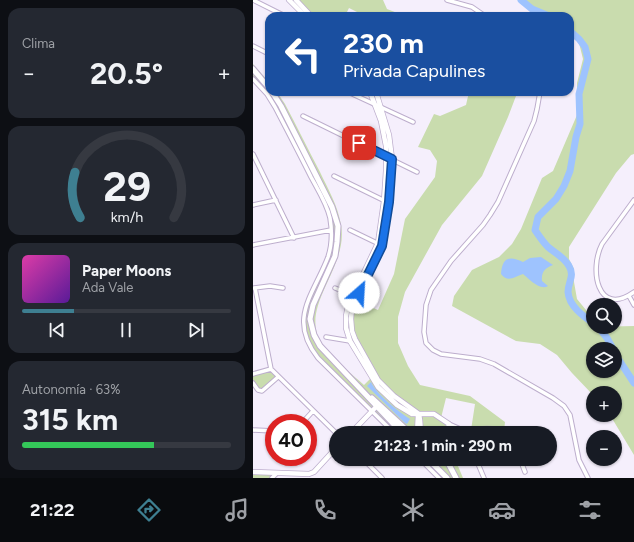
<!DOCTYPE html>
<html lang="es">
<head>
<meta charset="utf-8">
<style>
	:root { --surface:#171b24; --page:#242831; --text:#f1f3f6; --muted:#9ea1a6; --line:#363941; --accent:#3e7f91 }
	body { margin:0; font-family:Figtree,sans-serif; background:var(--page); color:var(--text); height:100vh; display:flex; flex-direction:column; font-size:15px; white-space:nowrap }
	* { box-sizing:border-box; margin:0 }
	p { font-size:13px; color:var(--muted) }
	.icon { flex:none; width:22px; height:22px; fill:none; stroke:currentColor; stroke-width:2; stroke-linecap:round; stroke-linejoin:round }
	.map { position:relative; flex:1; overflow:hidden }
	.sheet { display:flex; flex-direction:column; gap:8px; padding:8px; background:#0d0f14; width:253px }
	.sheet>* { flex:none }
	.banner { position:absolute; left:12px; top:12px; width:309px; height:84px; border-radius:12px; box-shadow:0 1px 3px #0004; background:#1a4fa0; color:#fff; overflow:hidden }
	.buttons { position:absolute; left:333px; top:298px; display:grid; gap:8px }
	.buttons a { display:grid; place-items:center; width:36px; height:36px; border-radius:50%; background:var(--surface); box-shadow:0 1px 3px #0004; font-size:20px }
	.speed { position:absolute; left:12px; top:414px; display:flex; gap:8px; font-size:20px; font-weight:700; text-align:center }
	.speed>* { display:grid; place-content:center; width:52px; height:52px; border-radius:50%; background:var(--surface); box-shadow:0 1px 3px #0004; line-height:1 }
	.speed .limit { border:6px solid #d22; background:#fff; color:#111 }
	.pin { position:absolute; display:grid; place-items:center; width:34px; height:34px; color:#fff; margin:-17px; border-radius:8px; box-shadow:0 2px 6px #0006 }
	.me { position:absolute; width:44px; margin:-22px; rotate:26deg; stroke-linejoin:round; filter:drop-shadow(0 0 3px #0008) }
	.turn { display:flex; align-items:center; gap:14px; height:84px; padding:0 12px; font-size:18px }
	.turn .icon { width:52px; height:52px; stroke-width:2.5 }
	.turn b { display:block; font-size:28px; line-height:34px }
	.big { font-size:30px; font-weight:700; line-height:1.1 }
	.sheet .tile { flex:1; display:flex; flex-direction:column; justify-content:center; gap:6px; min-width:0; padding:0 14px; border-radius:12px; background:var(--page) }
	.sheet .dial { align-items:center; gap:0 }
	.dial svg { height:104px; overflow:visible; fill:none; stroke:var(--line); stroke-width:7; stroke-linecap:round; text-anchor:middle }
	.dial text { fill:var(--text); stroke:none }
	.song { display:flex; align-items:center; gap:12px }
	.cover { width:48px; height:48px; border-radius:6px; background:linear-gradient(135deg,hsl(320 70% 55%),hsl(270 70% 35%)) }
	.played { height:4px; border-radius:2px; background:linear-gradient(90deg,var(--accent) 25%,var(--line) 25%) }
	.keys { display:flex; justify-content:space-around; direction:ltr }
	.heat { display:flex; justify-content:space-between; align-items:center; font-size:22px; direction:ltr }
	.charge { height:6px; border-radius:3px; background:linear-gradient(90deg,#34c759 63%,var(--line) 0) }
	.trip { position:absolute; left:76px; top:426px; width:228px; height:40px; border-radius:20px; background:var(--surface); box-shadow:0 1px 3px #0004; font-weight:700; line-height:40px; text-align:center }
	.tabs { display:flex; height:64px; justify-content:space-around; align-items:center; background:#090b0e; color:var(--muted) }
	.tabs .icon { width:28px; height:28px }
	.tabs .selected { color:var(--accent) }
	.tabs b { font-size:18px; color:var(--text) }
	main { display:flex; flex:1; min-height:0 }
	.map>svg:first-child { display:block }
	.green { fill:#c9dcae; fill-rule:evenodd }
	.water { fill:#9ec3fe }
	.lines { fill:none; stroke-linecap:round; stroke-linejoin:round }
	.river { stroke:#9ec3fe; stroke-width:7 }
	.minor-casing { stroke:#bdaecd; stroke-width:5.5 }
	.tertiary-casing { stroke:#bdaecd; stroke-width:6 }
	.secondary-casing { stroke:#bdaecd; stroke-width:7 }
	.minor { stroke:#fff; stroke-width:3.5 }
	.tertiary { stroke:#fff; stroke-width:4.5 }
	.secondary { stroke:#fff; stroke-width:5 }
	.route-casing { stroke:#114b97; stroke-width:10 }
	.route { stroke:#1a73e8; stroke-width:7 }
</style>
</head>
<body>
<main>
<section class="sheet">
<div class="tile"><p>Clima</p>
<div class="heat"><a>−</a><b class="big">20.5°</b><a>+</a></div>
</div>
<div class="tile dial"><svg viewBox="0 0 100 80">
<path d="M14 69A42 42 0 1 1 86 69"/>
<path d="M14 69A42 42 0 0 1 10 34" stroke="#3e7f91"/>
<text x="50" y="56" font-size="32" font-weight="700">29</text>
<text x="50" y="72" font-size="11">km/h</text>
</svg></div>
<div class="tile">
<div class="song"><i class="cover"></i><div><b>Paper Moons</b><p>Ada Vale</p></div></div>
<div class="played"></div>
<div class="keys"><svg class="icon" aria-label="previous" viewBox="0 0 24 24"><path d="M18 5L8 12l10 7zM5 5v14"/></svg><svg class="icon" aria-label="pause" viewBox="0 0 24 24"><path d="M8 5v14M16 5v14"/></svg><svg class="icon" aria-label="next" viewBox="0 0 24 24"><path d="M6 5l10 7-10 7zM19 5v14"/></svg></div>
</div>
<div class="tile"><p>Autonomía · 63%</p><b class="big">315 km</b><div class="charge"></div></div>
</section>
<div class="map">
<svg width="381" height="478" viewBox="0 0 381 478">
	<rect width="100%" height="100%" fill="#f5effc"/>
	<path class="green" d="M42,0h88l4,9 18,7h-40l-16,-8 -4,8h-33z
		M265,0h116v154l-3,1 -15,18 -47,74v12l5,10v13l3,17 9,11 7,7v10l41,-1v129l-24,-40h5v-22h-22v2l-21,-22 -15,-18 -17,-11 -24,-3 -64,-35 2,-10 18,-26 27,-13 13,-13 9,-15 21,-51 11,-7 24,-56v-32l6,-24 -4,-16 -9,-8v-19c-24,0 -34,4 -52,-16zM340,349h22v22h-22z
		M0,64l16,18v10h8l8,12c12,23 23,45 35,68 8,17 18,34 21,53 8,43 -42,80 -20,118 7,12 32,32 43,42l7,-7 26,27 18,9 -33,-29 -30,-54 1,-22 4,-8 21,9 16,-36 11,-55 30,-42 2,-16 -7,-11 -12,-3 16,-33 6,2 26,-11 3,-13h47v4l-8,21 -26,59 -40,49 -37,67 -7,25v26l10,23 12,19 50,11 35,26 -1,10 -9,-3 -24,1 4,-26 -29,-6 -5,20 5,4 -1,11h-35l-39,-36 31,36h-8l-76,-75 -12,-21 -1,-27 23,-54 3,-26 -7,-30 -57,-106 -14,-15z
		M18,370l6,7 -15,16 -9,-13v-7z
		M167,459h35l8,19h-24z
		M0,472l23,2 -4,4h-19z"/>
	<path class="water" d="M288,257l12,8c-8,3 -12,7 -11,16l6,5c-8,5 -19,-7 -25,-12 -9,3 -15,9 -22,0 1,-16 8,-19 22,-12l7,-4z
		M118,382c6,13 27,29 39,37l-3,5 -2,-1 -38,-37z"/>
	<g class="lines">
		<path class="river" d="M268,0l11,9 17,7
			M317,31l9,8 6,8 3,12 -9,35 1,30 -4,13 -6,34 -6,15 -8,13 -18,18 -3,13c4,6 8,12 13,17 7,6 16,10 21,19 6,10 -1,16 -1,26 1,14 15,24 25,31
			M345,327l9,11 6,11
			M362,354l19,29"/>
		<g class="minor-casing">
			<path id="minor" d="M0,0l32,16
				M194,0l25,7 13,9
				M0,46l16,8
				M0,79l14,15 8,13c12,23 24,46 36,70 7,13 16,27 19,41 2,12 2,27 -2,39 -14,37 -41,62 -10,101l76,75
				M95,92l65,30
				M287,92l-3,17 -3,12 -36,81 -8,13 -7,10 -32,36 -20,29 -5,15 -2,27 2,11 7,7 8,4 39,5 14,5 59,34 11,8 6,9 9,45 9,18
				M50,116l114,56
				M0,154l41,84
				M81,176l51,25
				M381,200l-32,44c-13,25 -5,74 32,48
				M0,205l23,-5
				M97,230l29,14
				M0,245l78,-15
				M1,288l16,-2 13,2
				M2,288l16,81 65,64
				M82,288l19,8
				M376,296l5,9
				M73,337l24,4
				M0,374l18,-5
				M0,383l5,7 4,1 16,-14
				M49,423l11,-12
				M196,424l16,7
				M0,430l21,1
				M212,431c14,-2 27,-5 40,2
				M110,459l19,19
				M167,459l19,19
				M223,459l8,19
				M267,459l5,13
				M19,478l4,-4"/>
		</g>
		<g class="tertiary-casing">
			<path id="tertiary" d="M36,0l16,16
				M43,0l15,16
				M117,92l11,29 5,25v25l-2,30 -6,42 -30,63 -2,10v12l4,13 28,46 19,18 15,9h22l15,10 -2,9
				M123,92l13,43 3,24 -3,44 -7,43 -30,62 -1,11 1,12 3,8 23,41 16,16 25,18 1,6 1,13
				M98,433l24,-25
				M164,433l1,-18
				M0,472l56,2 5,-2 22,-24"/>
		</g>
		<g class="secondary-casing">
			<path id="secondary" d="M0,69l16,19
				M19,92l9,14 51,101 6,19 -1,16 -2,14 -22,49 -3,14 4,16 6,11 82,87
				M119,398l38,35
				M175,459l19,19
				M193,459l10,19"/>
		</g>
		<use href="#minor" class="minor"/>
		<use href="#tertiary" class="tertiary"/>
		<use href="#secondary" class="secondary"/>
	</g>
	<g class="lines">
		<g class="route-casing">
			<path id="route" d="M106,143l33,16 -3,43 -7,44 -23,47"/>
		</g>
		<use href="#route" class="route"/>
	</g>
</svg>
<div class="buttons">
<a><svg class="icon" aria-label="search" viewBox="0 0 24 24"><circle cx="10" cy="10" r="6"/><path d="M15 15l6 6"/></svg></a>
<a><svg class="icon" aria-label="layers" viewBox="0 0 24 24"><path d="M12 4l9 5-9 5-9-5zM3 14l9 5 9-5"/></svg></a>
<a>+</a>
<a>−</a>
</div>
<div class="speed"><div class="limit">40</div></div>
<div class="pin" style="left:106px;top:143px;background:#d93025"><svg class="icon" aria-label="arrive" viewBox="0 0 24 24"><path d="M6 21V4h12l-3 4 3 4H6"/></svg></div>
<svg class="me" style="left:106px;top:293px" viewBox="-20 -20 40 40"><circle r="19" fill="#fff"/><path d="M0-13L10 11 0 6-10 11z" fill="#1a73e8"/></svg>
<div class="trip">21:23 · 1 min · 290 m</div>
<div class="banner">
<div class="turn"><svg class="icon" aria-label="left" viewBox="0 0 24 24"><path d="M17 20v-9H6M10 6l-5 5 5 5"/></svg><div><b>230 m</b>Privada Capulines</div></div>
</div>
</div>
</main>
<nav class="tabs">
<b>21:22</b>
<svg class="icon selected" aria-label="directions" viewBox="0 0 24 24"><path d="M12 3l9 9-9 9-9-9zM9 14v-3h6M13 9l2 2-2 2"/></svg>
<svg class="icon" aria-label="music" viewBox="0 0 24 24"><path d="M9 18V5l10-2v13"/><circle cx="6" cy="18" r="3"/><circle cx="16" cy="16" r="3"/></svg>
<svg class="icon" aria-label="phone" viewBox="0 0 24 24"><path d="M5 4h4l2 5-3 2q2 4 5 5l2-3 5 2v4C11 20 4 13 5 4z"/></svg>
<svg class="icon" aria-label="climate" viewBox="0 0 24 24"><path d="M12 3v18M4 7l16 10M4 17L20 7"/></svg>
<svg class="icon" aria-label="car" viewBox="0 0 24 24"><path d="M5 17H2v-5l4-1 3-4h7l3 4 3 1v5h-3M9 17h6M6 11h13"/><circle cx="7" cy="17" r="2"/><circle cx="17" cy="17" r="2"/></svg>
<svg class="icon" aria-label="filters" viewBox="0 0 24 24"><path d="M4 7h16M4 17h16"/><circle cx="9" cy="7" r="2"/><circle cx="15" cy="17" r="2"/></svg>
</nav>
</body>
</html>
